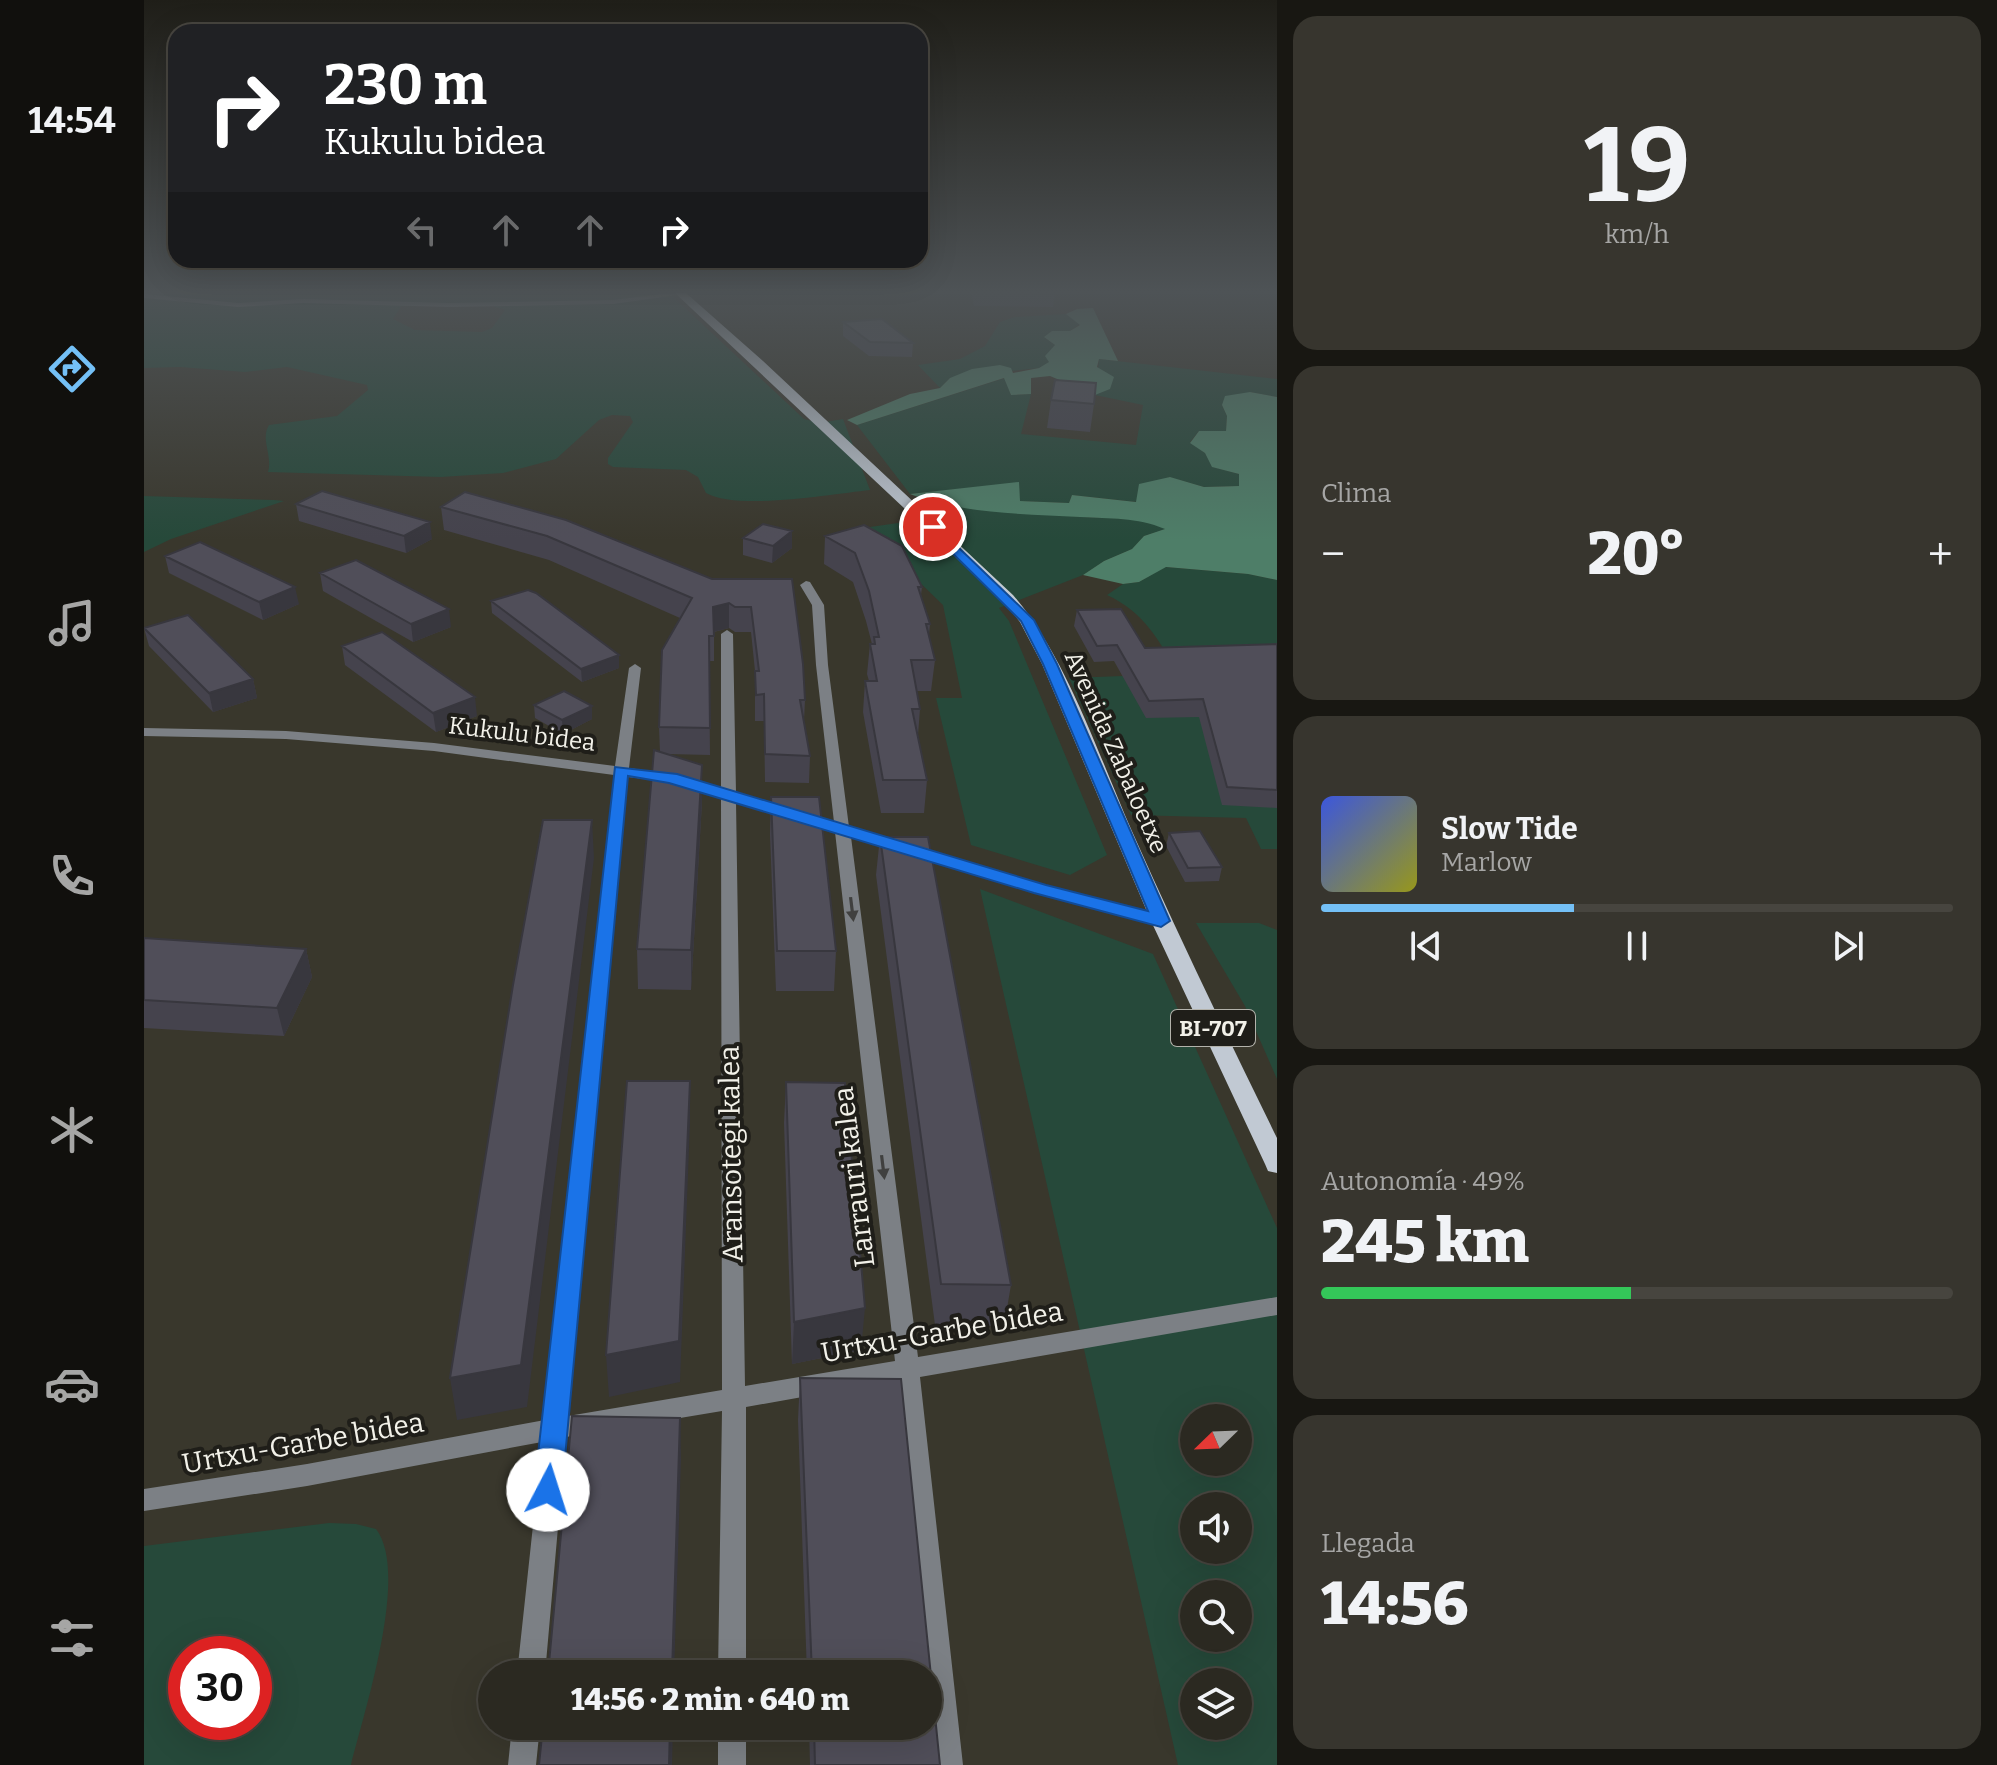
<!DOCTYPE html>
<html lang="es">
<head>
<meta charset="utf-8">
<style>
	:root { --surface:#2b2921; --page:#37352e; --text:#f1f3f6; --muted:#a6a6a5; --line:#47453f; --accent:#74c0f6 }
	body { margin:0; font-family:Bitter,serif; background:var(--page); color:var(--text); height:100vh; display:flex; flex-direction:column; font-size:30px; white-space:nowrap }
	* { box-sizing:border-box; margin:0 }
	p { font-size:26px; color:var(--muted) }
	.icon { flex:none; width:44px; height:44px; fill:none; stroke:currentColor; stroke-width:2; stroke-linecap:round; stroke-linejoin:round }
	.map { position:relative; flex:1; overflow:hidden }
	.panel { display:flex; flex-direction:column; gap:16px; padding:16px; background:#181712; width:720px }
	.panel>* { flex:none }
	.hud { position:absolute; left:24px; top:24px; width:760px; height:244px; border-radius:24px; box-shadow:0 8px 32px #0002,0 0 0 2px var(--line); background:#202124; color:#fff; overflow:hidden }
	.needle { width:52px; rotate:247deg }
	.fabs { position:absolute; left:1036px; top:1404px; display:grid; gap:16px }
	.fabs a { display:grid; place-items:center; width:72px; height:72px; border-radius:50%; background:var(--surface); box-shadow:0 8px 32px #0002,0 0 0 2px var(--line); font-size:40px }
	.speed { position:absolute; left:24px; top:1636px; display:flex; gap:16px; font-size:40px; font-weight:700; text-align:center }
	.speed>* { display:grid; place-content:center; width:104px; height:104px; border-radius:50%; background:var(--surface); box-shadow:0 8px 32px #0002,0 0 0 2px var(--line); line-height:1 }
	.speed .limit { border:12px solid #d22; background:#fff; color:#111 }
	.pin { position:absolute; display:grid; place-items:center; width:68px; height:68px; color:#fff; margin:-34px; border:4px solid #fff; border-radius:50%; box-shadow:0 2px 8px #0007 }
	.me { position:absolute; width:88px; margin:-44px; rotate:5deg; stroke-linejoin:round; filter:drop-shadow(0 0 6px #0008) }
	.turn { display:flex; align-items:center; gap:28px; height:168px; padding:0 24px; font-size:36px }
	.turn .icon { width:104px; height:104px; stroke-width:2.5 }
	.turn b { display:block; font-size:56px; line-height:68px }
	.lanes { display:flex; align-items:center; height:76px; padding:0 24px; background:#0003; justify-content:center; gap:40px; direction:ltr }
	.lanes .off { opacity:.35 }
	.big { font-size:60px; font-weight:800; line-height:1.1 }
	.panel .widget { flex:1; display:flex; flex-direction:column; justify-content:center; gap:12px; min-width:0; padding:0 28px; border-radius:24px; background:var(--page) }
	.panel .dial { align-items:center; gap:0 }
	.dial b { font-size:104px; line-height:1 }
	.song { display:flex; align-items:center; gap:24px }
	.cover { width:96px; height:96px; border-radius:12px; background:linear-gradient(135deg,hsl(230 70% 55%),hsl(60 70% 35%)) }
	.played { height:8px; border-radius:4px; background:linear-gradient(90deg,var(--accent) 40%,var(--line) 40%) }
	.keys { display:flex; justify-content:space-around; direction:ltr }
	.heat { display:flex; justify-content:space-between; align-items:center; font-size:44px; direction:ltr }
	.charge { height:12px; border-radius:6px; background:linear-gradient(90deg,#34c759 49%,var(--line) 0) }
	.trip { position:absolute; left:334px; top:1660px; width:464px; height:80px; border-radius:40px; background:var(--surface); box-shadow:0 8px 32px #0002,0 0 0 2px var(--line); font-weight:800; line-height:80px; text-align:center }
	main { display:flex; flex:1; min-height:0 }
	.tab-bar { display:flex; flex-direction:column; width:144px; justify-content:space-around; align-items:center; background:#11100d; color:var(--muted) }
	.tab-bar .icon { width:56px; height:56px }
	.tab-bar .current { color:var(--accent) }
	.tab-bar b { font-size:36px; color:var(--text) }
	.map>svg:first-child { display:block }
	.green { fill:#26493a; fill-rule:evenodd }
	.forest { fill:#4e7e68 }
	.lines { fill:none; stroke-linecap:round; stroke-linejoin:round }
	.street { fill:#7c8085; fill-rule:evenodd }
	.primary { fill:#c1c9d3; fill-rule:evenodd }
	.wall { fill:#45434d }
	.shaded-wall { fill:#38373e }
	.building { fill:#504e59; stroke:#38373e; stroke-width:2 }
	.oneway { fill:#40403f }
	.route { fill:#1a73e8; stroke:#114b97; stroke-width:2 }
	.labels { text-anchor:middle; dominant-baseline:central; stroke-width:8; stroke-linejoin:round; paint-order:stroke }
	.shield { fill:#1f1e19; stroke:#b3b2ab; stroke-width:2 }
	.shield-label { font-size:22px; font-weight:bold; fill:#f2f1e9 }
	.street-label { font-size:24px; fill:#f2f1e9; stroke:#1f1e19 }
	.near-street-label { font-size:28px; fill:#f2f1e9; stroke:#1f1e19 }
</style>
</head>
<body>
<main>
<nav class="tab-bar">
<b>14:54</b>
<svg class="icon current" aria-label="directions" viewBox="0 0 24 24"><path d="M12 3l9 9-9 9-9-9zM9 14v-3h6M13 9l2 2-2 2"/></svg>
<svg class="icon" aria-label="music" viewBox="0 0 24 24"><path d="M9 18V5l10-2v13"/><circle cx="6" cy="18" r="3"/><circle cx="16" cy="16" r="3"/></svg>
<svg class="icon" aria-label="phone" viewBox="0 0 24 24"><path d="M5 4h4l2 5-3 2q2 4 5 5l2-3 5 2v4C11 20 4 13 5 4z"/></svg>
<svg class="icon" aria-label="climate" viewBox="0 0 24 24"><path d="M12 3v18M4 7l16 10M4 17L20 7"/></svg>
<svg class="icon" aria-label="car" viewBox="0 0 24 24"><path d="M5 17H2v-5l4-1 3-4h7l3 4 3 1v5h-3M9 17h6M6 11h13"/><circle cx="7" cy="17" r="2"/><circle cx="17" cy="17" r="2"/></svg>
<svg class="icon" aria-label="filters" viewBox="0 0 24 24"><path d="M4 7h16M4 17h16"/><circle cx="9" cy="7" r="2"/><circle cx="15" cy="17" r="2"/></svg>
</nav>
<div class="map">
<svg width="1133" height="1765" viewBox="0 0 1133 1765">
	<rect width="100%" height="100%" fill="#39372c"/>
	<path class="green" d="M0,293h525l135,126 16,4 23,-4 27,71c-38,4 -132,21 -164,3l-8,-16 -12,-7 -73,-3 -5,-3v-6l25,-36 -3,-6 -18,-1 -13,5 -43,39 -53,14 -62,4 -173,-5c5,-16 -8,-33 1,-47l68,-9 31,-26 -1,-5 -80,-18 -42,5 -65,-5 -36,1zM273,305h73l15,5 -13,18 -10,4 -67,-2 -22,-11 8,-13z
		M922,314l14,10 -10,7h-18l-7,7 10,7 -5,17 -11,6 -89,10 -10,10 -22,-23 42,-6 25,-13 15,-24 15,-5z
		M955,359l178,20v18l-27,-5 -28,13 5,11 -1,16 -27,-1 -9,11 15,11 8,14 26,7v12l-35,1 -35,-10 -32,25 -65,-7 -3,8 -50,-2 -1,-18 -108,11 -53,-69 148,-47 6,17 20,-1 -10,40 115,11 7,-40 -48,-10z
		M0,496l130,4 10,1 -113,38 -27,13z
		M790,503l148,14 58,2 26,10 -22,7 -12,13 -28,12 -21,14 -84,33 10,13 98,234 -37,20 -99,-30 -35,-147h26l-19,-93 -65,-63 -29,-12 63,-9z
		M1021,567l83,7 29,6v269h-16l-15,-31 -115,-3 -62,-137 109,-4c-19,-34 -34,-62 -71,-79l16,-11 16,-2z
		M836,889l173,65 124,274v537h-99zM1050,1418h44v44h-44zM1050,1506h44v44h-44zM1050,1594h44v44h-44zM1050,1682h44v44h-44z
		M1052,923h63l18,7v149l-32,-73z
		M185,1523l27,1 20,5c34,44 -12,183 -25,236h-207v-219zM42,1654h68v68h-68z"/>
	<path class="forest" d="M949,308l25,53 -19,-2 -2,8 17,10 -4,12 -15,6 -45,-19 -19,2v16l-20,1 -7,-17 -147,47 -10,-5 63,-26 30,-6 10,-10 22,-9 28,-4 11,3 2,5 26,-5 10,-6 -4,-6 10,-11 -11,-8 8,-6h18l10,-6 -14,-11 11,-5z
		M1106,392l27,5v183l-29,-6 -82,-7 -27,15 -16,2 -40,-9 21,-14 28,-12 12,-13 21,-7c-29,-12 -54,-10 -85,-12 -55,-3 -118,-3 -170,-23l109,-12 1,19 49,2 3,-8 64,7 3,-18 31,-7 34,10 35,-1v-12l-27,-7 -7,-14 -15,-10 9,-12h27l1,-15 -5,-11 3,-9z"/>
	<g class="lines">
		<path class="street" d="M526,293l15,1 -72,10 -164,3 -146,-4 -65,4 -94,-9v-4l94,9 65,-4 146,4 164,-3z
			M662,581l4,1 14,23 4,60 21,162 226,67 92,23 2,4 -8,5 -97,-25 -213,-64 67,520 359,-60v18l-357,62 43,388h-28l-7,-91h-2l-29,-294 -151,27v267h-28l4,-263 -156,26 -21,237h-28l25,-232 -235,44 -163,25v-22l163,-25 238,-44 69,-645 -180,-24 -148,-12 -142,-3v-8l142,3 148,12 181,23 14,-98 6,-4 6,4 -12,100 42,6 50,14v-154l6,-4 6,4 3,159 98,29 -18,-157 -4,-60 -12,-20zM484,777l41,5 52,16 1,592 -154,26zM592,802l99,30 60,529 -150,25z
			M368,1726h28l-4,39h-28z
			M574,1726h28v39h-28z"/>
		<path class="primary" d="M531,293h11l77,68 250,234c52,59 86,161 118,234 46,104 96,207 146,309v35l-9,-2 -3,-7 -114,-243 -109,-257 -22,-42 -17,-21z"/>
	</g>
	<path class="wall" d="M827,293h83l1,1 -2,13 -79,-1z
		M699,322l70,21 -1,14 -43,-1 -26,-20z
		M907,400l43,4 -4,28 -43,-4z
		M152,504l136,35 -26,14 -107,-32z
		M297,507l271,72h80l13,121 -1,21 6,35 -1,27 -44,-1 -1,-61h-9v-50l-4,-39h-16l-6,-4 -15,4v29h-5l1,94 -42,-1 34,11v37l-11,188 -53,-1 -1,-40 23,-197 -1,-25 21,-109 -131,-58 -105,-30z
		M648,531v17l-20,15 -29,-8v-17z
		M681,536l97,51 -1,8 9,29 -1,11 6,25 -4,31h-14l3,18 -2,26 9,45 -3,33h-43l-18,-101 2,-31h4l-2,-7 3,-30h2l-6,-23 -13,-39 -29,-18z
		M21,556l134,48 -36,16 -94,-47z
		M176,573l131,54 -38,15 -90,-51z
		M347,601l128,54v13l-37,14 -90,-69z
		M933,610l68,38 132,-4v164l-55,-3 -23,-88 -53,1 -32,-57 -20,1 -20,-36z
		M0,628l109,51 4,19 -44,14 -64,-66z
		M198,646l135,70 -41,16 -91,-67z
		M390,705l58,1v13l-29,15 -28,-16z
		M627,797l65,154 -2,40h-58l-6,-157z
		M1025,833l53,34 -3,14 -34,1 -19,-36z
		M736,837l131,448 -7,41 -69,-1 -59,-450z
		M0,938l162,11 6,28 -28,59 -140,-8z
		M642,1082l75,268 -69,14 -8,-241z
		M656,1378l101,1 39,386h-130l-1,-39h119v-52h-121l-9,-254z"/>
	<path class="shaded-wall" d="M286,522l2,17 -26,14 -2,-17z
		M648,531v17l-20,15 1,-17z
		M151,587l4,17 -36,16 -4,-18z
		M585,603v25l-16,4v-25z
		M305,609l2,18 -38,15 -2,-18z
		M475,655v13l-37,14 -1,-13z
		M109,679l4,19 -44,14 -4,-19z
		M331,697l2,19 -41,16 -3,-19z
		M448,706v13l-29,15 -1,-14z
		M558,765v37l-11,188v-40z
		M448,820l2,38 -67,549 -70,13 -7,-42z
		M162,949l6,28 -28,59 -7,-28z
		M546,1081v41l-10,260 -71,15 -3,-42z
		M721,1308l-4,42 -69,14 2,-42z
		M536,1418l1,41 -7,215h-2z
		M526,1726h3l-1,39h-3z"/>
	<path class="building" d="M832,293h78l1,1z
		M738,319l31,24 -43,-1 -27,-20z
		M911,380l41,3 -2,21 -43,-4z
		M178,491l108,31 -26,14 -108,-32z
		M321,492l101,28 146,59h80l11,85 2,36h-5l10,56 -45,-2 -1,-60 -8,1 -1,-24h4l-8,-64h-16l-6,-4 -16,4 1,29h-5l1,92 -51,-1 3,-77 30,-52 -145,-62 -106,-29z
		M619,524l29,7 -19,15 -30,-8z
		M720,525l38,21 20,41h-4l12,37h-4l9,36h-24l9,49h-8l15,71h-44l-18,-99h12l-7,-37h5l-1,-7h5l-10,-46 -14,-38 -30,-17z
		M56,542l95,45 -36,15 -94,-46z
		M212,560l93,49 -38,15 -91,-51z
		M384,590l8,3 83,62 -38,14 -90,-68z
		M977,609l24,39 132,-4v146l-50,-3 -24,-88 -54,2 -32,-56 -20,1 -20,-36z
		M44,615l65,64 -44,14 -65,-65z
		M238,632l93,65 -42,16 -91,-67z
		M420,691l28,15 -30,14 -28,-15z
		M510,750l48,15 -11,185 -54,-1z
		M627,797h48l17,154h-59z
		M399,820h49l-71,545 -71,13 63,-393z
		M1056,831l22,36 -34,1 -19,-35z
		M736,837h48l83,448 -70,-1z
		M0,938l162,11 -29,59 -133,-8z
		M483,1081h63l-11,260 -73,14z
		M642,1082l59,1 20,225 -71,14z
		M656,1378l101,1 39,386h-125l-1,-39h114v-52h-116z
		M428,1416l108,2 -8,256h-124z
		M399,1726h127l-1,39h-130z"/>
	<defs><path id="oneway-solid" d="M-6-.8H1V-3.2L6.5 0L1 3.2V.8H-6Z" transform="scale(2)"/></defs>
	<g class="oneway">
		<use href="#oneway-solid" transform="translate(708 909) rotate(83)"/>
		<use href="#oneway-solid" transform="translate(739 1167) rotate(83)"/>
	</g>
	<linearGradient id="sky" x2="0" y2="1"><stop stop-color="#1f1e18"/><stop offset="0.54" stop-color="#4e5356"/><stop offset="1" stop-color="#4e5356" stop-opacity="0"/></linearGradient>
	<rect width="1133" height="540" fill="url(#sky)"/>
	<path class="route" d="M789,523l101,97 23,44 113,257 -9,6 -127,-34 -365,-110 -41,-7 -66,714 -4,9 -10,4 -10,-4 -4,-9 81,-723 62,7 369,111 102,26 -105,-247 -22,-43 -93,-92v-5z"/>
	<g class="labels">
		<rect class="shield" x="1027" y="1010" width="84" height="36" rx="6"/>
		<g class="shield-label">
			<text x="1069" y="1028">BI-707</text>
		</g>
		<g class="street-label">
			<text transform="translate(378 734) rotate(7)">Kukulu bidea</text>
			<text transform="translate(972 752) rotate(66)">Avenida Zabaloetxe</text>
		</g>
		<g class="near-street-label">
			<text transform="translate(587 1154) rotate(-91)">Aransotegi kalea</text>
			<text transform="translate(710 1177) rotate(-97)">Larrauri kalea</text>
			<text transform="translate(798 1332) rotate(-10)">Urtxu-Garbe bidea</text>
			<text transform="translate(159 1443) rotate(-10)">Urtxu-Garbe bidea</text>
		</g>
	</g>
</svg>
<div class="fabs">
<a><svg class="needle" viewBox="-14 -14 28 28"><path d="M0-13l5 13h-10z" fill="#e53935"/><path d="M0 13l5-13h-10z" fill="#a6a6a5"/></svg></a>
<a><svg class="icon" aria-label="sound" viewBox="0 0 24 24"><path d="M4 9h4l5-4v14l-5-4H4zM17 9q2 3 0 6"/></svg></a>
<a><svg class="icon" aria-label="search" viewBox="0 0 24 24"><circle cx="10" cy="10" r="6"/><path d="M15 15l6 6"/></svg></a>
<a><svg class="icon" aria-label="layers" viewBox="0 0 24 24"><path d="M12 4l9 5-9 5-9-5zM3 14l9 5 9-5"/></svg></a>
</div>
<div class="speed"><div class="limit">30</div></div>
<div class="pin" style="left:789px;top:527px;background:#d93025"><svg class="icon" aria-label="arrive" viewBox="0 0 24 24"><path d="M6 21V4h12l-3 4 3 4H6"/></svg></div>
<svg class="me" style="left:404px;top:1490px" viewBox="-20 -20 40 40"><circle r="19" fill="#fff"/><path d="M0-13L10 11 0 6-10 11z" fill="#1a73e8"/></svg>
<div class="trip">14:56 · 2 min · 640 m</div>
<div class="hud">
<div class="turn"><svg class="icon" aria-label="right" viewBox="0 0 24 24"><path d="M7 20v-9h11M14 6l5 5-5 5"/></svg><div><b>230 m</b>Kukulu bidea</div></div>
<div class="lanes"><svg class="icon off" aria-label="left" viewBox="0 0 24 24"><path d="M17 20v-9H6M10 6l-5 5 5 5"/></svg><svg class="icon off" aria-label="ahead" viewBox="0 0 24 24"><path d="M12 20V5M6 11l6-6 6 6"/></svg><svg class="icon off" aria-label="ahead" viewBox="0 0 24 24"><path d="M12 20V5M6 11l6-6 6 6"/></svg><svg class="icon" aria-label="right" viewBox="0 0 24 24"><path d="M7 20v-9h11M14 6l5 5-5 5"/></svg></div>
</div>
</div>
<section class="panel">
<div class="widget dial"><b>19</b><p>km/h</p></div>
<div class="widget"><p>Clima</p>
<div class="heat"><a>−</a><b class="big">20°</b><a>+</a></div>
</div>
<div class="widget">
<div class="song"><i class="cover"></i><div><b>Slow Tide</b><p>Marlow</p></div></div>
<div class="played"></div>
<div class="keys"><svg class="icon" aria-label="previous" viewBox="0 0 24 24"><path d="M18 5L8 12l10 7zM5 5v14"/></svg><svg class="icon" aria-label="pause" viewBox="0 0 24 24"><path d="M8 5v14M16 5v14"/></svg><svg class="icon" aria-label="next" viewBox="0 0 24 24"><path d="M6 5l10 7-10 7zM19 5v14"/></svg></div>
</div>
<div class="widget"><p>Autonomía · 49%</p><b class="big">245 km</b><div class="charge"></div></div>
<div class="widget"><p>Llegada</p><b class="big">14:56</b></div>
</section>
</main>
</body>
</html>
